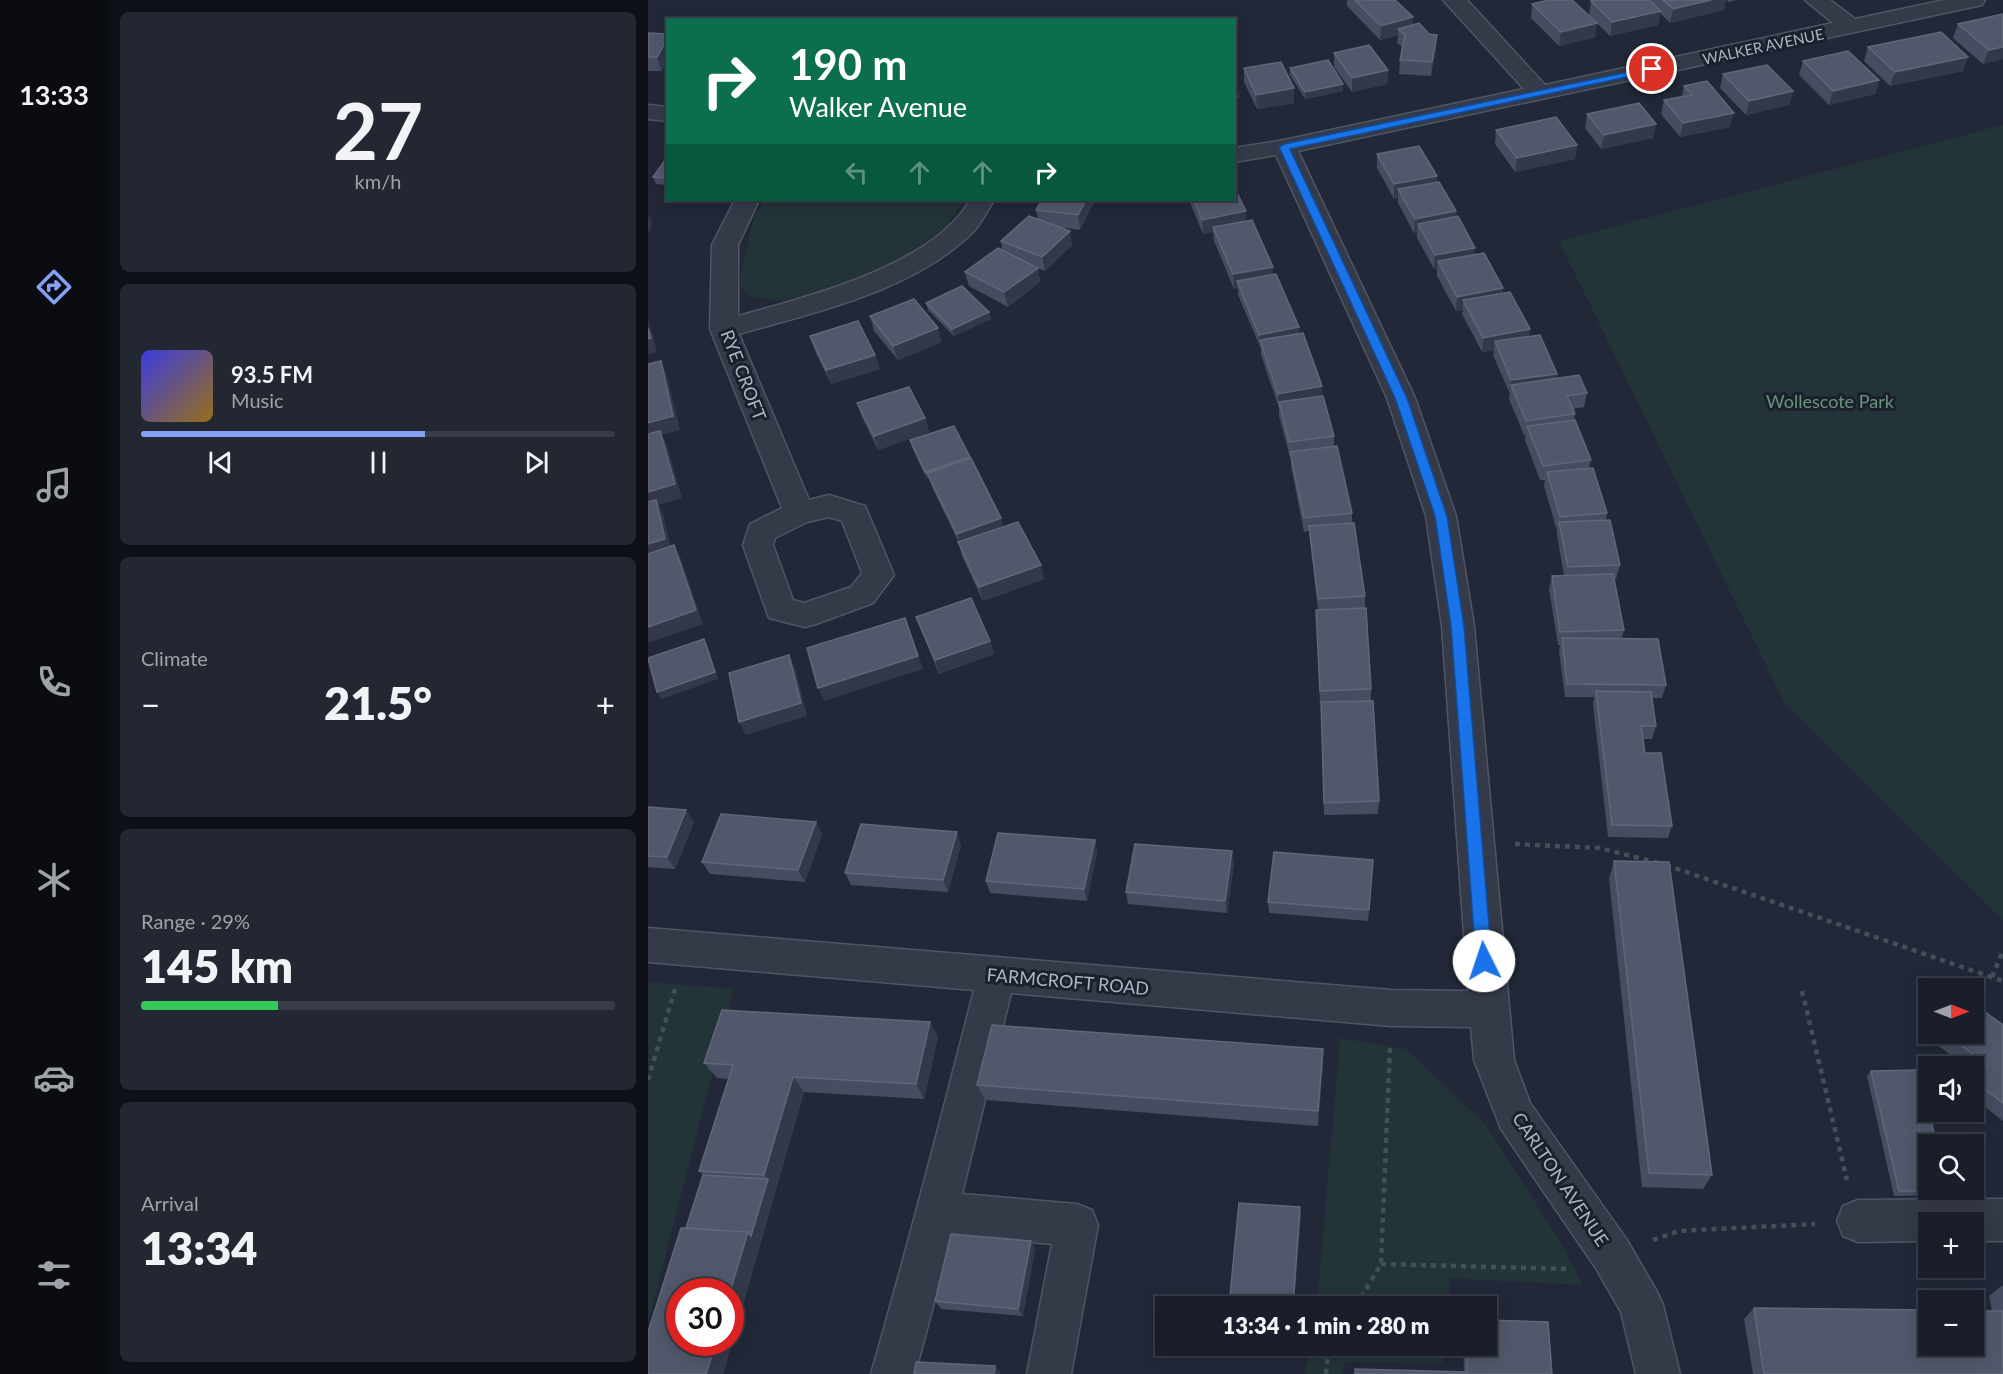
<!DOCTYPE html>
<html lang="en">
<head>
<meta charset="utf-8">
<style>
	:root { --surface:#1a1e2a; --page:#232732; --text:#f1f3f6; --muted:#9fa2a8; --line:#383c47; --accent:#85a1f5 }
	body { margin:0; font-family:Lato,sans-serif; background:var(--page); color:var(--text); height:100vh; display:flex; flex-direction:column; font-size:22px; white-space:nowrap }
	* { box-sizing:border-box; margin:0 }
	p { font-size:20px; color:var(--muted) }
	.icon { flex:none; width:33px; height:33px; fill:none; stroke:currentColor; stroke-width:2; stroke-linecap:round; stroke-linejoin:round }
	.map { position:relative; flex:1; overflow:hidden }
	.panel { display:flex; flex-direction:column; gap:12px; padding:12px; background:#0e1017; width:540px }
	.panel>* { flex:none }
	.top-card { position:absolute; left:18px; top:18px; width:570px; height:183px; border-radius:0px; box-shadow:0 3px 15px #0003,0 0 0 2px var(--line); background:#0b6e4f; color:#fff; overflow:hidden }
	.needle { width:39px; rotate:90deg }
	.tools { position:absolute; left:1270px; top:978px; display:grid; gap:12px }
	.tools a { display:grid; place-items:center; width:66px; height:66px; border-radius:0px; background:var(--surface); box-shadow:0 3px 15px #0003,0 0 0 2px var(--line); font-size:30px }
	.speed { position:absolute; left:18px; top:1278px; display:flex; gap:12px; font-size:30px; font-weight:700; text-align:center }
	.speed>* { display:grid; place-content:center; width:78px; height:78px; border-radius:50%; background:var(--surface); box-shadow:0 3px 15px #0003,0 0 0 2px var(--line); line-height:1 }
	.speed .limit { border:9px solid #d22; background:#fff; color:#111 }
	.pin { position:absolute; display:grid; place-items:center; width:51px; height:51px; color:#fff; margin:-26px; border:3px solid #fff; border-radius:50%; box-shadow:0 2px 6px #0007 }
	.me { position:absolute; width:66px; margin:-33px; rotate:356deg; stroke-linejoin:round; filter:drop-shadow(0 0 4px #0008) }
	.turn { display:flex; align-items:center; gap:21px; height:126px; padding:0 24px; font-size:27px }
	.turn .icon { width:78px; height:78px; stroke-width:2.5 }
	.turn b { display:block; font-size:42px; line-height:51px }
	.lanes { display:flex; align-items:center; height:57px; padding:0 24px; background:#0003; justify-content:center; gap:30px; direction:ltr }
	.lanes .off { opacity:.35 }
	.big { font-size:45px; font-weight:800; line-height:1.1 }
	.panel .card { flex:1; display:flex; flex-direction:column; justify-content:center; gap:9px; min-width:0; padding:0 21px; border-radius:9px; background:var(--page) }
	.panel .dial { align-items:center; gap:0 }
	.dial b { font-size:78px; line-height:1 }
	.song { display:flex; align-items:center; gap:18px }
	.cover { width:72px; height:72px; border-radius:9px; background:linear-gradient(135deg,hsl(240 70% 55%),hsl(40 70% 35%)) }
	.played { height:6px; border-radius:3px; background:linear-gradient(90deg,var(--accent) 60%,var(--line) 60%) }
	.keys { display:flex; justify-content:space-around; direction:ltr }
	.heat { display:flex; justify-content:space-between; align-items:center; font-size:33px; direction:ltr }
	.charge { height:9px; border-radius:4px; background:linear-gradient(90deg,#34c759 29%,var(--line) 0) }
	.trip { position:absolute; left:507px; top:1296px; width:342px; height:60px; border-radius:0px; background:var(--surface); box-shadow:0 3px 15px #0003,0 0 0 2px var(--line); font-weight:800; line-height:60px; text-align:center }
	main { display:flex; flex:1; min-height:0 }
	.dock { display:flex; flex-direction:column; width:108px; justify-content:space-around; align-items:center; background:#0a0c11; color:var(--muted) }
	.dock .icon { width:42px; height:42px }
	.dock .selected { color:var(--accent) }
	.dock b { font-size:27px; color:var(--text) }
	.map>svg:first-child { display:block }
	.green { fill:#233439 }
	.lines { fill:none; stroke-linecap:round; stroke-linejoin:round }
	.minor-casing { stroke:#505563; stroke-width:3 }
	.path { stroke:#415157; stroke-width:4.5; stroke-dasharray:5 5; stroke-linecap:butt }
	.minor { fill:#353a49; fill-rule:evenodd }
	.wall { fill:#464d60 }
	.shaded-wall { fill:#33394b }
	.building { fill:#51586b; stroke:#606779; stroke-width:1.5 }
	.route { fill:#1a73e8; stroke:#114b97; stroke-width:1.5 }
	.labels { text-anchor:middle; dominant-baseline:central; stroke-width:6; stroke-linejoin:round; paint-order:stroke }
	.far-street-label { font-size:15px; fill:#b0b5c5; stroke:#1a202d }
	.street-label { font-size:18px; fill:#b0b5c5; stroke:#1a202d }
	.park-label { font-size:18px; fill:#689578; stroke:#1a202d }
</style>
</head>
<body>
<main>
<nav class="dock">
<b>13:33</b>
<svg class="icon selected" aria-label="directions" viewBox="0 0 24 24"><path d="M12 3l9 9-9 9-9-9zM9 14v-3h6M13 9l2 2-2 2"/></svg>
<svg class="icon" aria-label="music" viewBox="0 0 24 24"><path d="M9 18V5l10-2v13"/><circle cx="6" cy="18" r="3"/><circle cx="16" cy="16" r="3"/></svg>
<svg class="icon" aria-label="phone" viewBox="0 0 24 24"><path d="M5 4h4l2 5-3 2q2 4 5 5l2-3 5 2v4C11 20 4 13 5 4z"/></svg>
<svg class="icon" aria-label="climate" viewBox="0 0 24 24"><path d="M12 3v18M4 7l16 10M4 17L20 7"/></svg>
<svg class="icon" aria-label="car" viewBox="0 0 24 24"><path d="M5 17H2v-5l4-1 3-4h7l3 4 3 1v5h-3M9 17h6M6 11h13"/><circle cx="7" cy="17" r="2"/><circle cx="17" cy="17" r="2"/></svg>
<svg class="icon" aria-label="filters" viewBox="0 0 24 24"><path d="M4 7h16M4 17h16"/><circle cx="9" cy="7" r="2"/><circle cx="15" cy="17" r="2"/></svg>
</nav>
<section class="panel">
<div class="card dial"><b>27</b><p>km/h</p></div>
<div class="card">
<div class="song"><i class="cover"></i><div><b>93.5 FM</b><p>Music</p></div></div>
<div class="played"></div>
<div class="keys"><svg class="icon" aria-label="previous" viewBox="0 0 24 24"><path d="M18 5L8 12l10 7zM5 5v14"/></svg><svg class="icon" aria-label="pause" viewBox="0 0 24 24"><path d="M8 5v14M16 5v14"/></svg><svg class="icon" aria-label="next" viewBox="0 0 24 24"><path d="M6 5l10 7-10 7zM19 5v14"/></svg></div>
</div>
<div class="card"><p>Climate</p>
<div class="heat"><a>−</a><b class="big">21.5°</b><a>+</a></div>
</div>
<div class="card"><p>Range · 29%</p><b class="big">145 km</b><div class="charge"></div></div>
<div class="card"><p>Arrival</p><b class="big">13:34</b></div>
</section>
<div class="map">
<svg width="1355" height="1374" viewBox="0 0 1355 1374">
	<rect width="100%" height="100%" fill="#222838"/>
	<path class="green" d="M1355,125v795l-218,-216 -226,-463z
		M118,200h198l-17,26 -56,40 -66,26 -45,8 -30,-3 -11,-14 15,-67z
		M0,982l86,7 -86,334z
		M692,1038l66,11 80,76 75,118 22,42 -134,-7v28h-132z
		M662,1346h136l-3,18 -98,-2 -2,12h-38z"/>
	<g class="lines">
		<g class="minor-casing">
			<path id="minor" d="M795,0h24l78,85 288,-62 -28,-23h25l25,19 89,-19h41l-3,5 -684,146 117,247 41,118 18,110 40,434 16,43 97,137 29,50 7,15 17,69h-44l-15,-62 -24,-42 -96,-141 -27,-69 -3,-33 -80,-1 -380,-33 -49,201 115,10 15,6 6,15 -27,149h-44l25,-130 -100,-9 -37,139h-44c37,-128 70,-255 103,-384l-326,-28v-34l743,62 77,1 -26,-365 -16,-110 -39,-118 -111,-243 -42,7v-14l50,-8 240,-51z
				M0,105l20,2v14l-20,-2z
				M87,200h24l-21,45v71c66,-18 171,-45 219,-98 5,-5 9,-12 13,-18h24c-6,10 -12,22 -20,31 -58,59 -158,81 -235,103l70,166 20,-5 36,11 29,69 -21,28 -57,21 -11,3 -36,-9 -26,-73 7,-21 32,-16 -72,-179 2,-84zM181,517l13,4 20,52 -11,14 -47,16 -11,-3 -20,-55 2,-7 32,-16z
				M1355,1199v42h-29v-19h-45v19l-71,1 -15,-6 -6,-15 6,-15 15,-6z"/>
		</g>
		<path class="path" d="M867,844l84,4 60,15
			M1018,865l337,116
			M1344,977l11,-26
			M1154,991l45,189
			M0,1080l28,-94
			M1005,1240l26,-9 136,-7
			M733,1264l189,5
			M708,1306l25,-42 9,-217
			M678,1374l2,-20 5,-8"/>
		<use href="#minor" class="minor"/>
	</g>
	<path class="wall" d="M699,0h48l17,25 24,24 -5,27 -32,-2 1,-14 2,-13 -5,-4 1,-8 -18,5 -33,-34z
		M1002,0h87l-8,2 -3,-2 -2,10 -54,13 -10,-10 -2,12 -48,11 -21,-21 2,-14h59z
		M884,4l63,33 -36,9 -28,-28z
		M1355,14v45l-20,5 -30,-26 5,-14z
		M0,33l14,38h-14z
		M1220,47l95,24 -73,15 -26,-25z
		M686,53l54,17 -1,14 -35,8 -18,-25z
		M1155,61l76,19 -4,14 -46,11 -30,-30z
		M596,68l50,35 -37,6 -13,-27z
		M642,68l53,23 -38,8 -15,-24z
		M586,69l4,42 -4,1z
		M1075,74l70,17 -4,14 -43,10 -26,-27z
		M1036,86l46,41 -50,10 -19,-23 3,-14 18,-4z
		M939,114l69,10 -3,14 -52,11 -16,-21z
		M848,130l81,15 -2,14 -60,13 -20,-28z
		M729,154l60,22v6l19,29 -1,6 19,37 56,75 -1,7 28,38v4l30,15 -3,14 -11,2 2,5 -1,6 17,40 -2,8 18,45 -1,7 14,45 -4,14h-2l10,51 -2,8 44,47 -4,13h-10l4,28 -4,13h-9l2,14 27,73 -4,12 -60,-1 -15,-133 1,-7h-29l-6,-46 1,-6h-2l-9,-56 3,-13 12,-1 -7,-39v-5l-13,-45 1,-6h-5l-15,-40 1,-5h-2l-15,-36 1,-5 -17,-39 1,-5 -12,2 -20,-38 1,-4 -7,1 -19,-35v-7h-3l-17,-31v-6l-3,1 -16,-30v-5l-4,1 -17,-31z
		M20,156v29l-12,-1 -3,-7z
		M447,200l-15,30 -20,-3 12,18 -27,26 -7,-3 2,14 -32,25 -39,-21 -4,-14 37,-22 -1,-9 37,-22 -2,-9z
		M542,200h44l12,11v10l53,106v7l23,63 12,39v11l18,66v10l13,73v12l6,81v12l8,100 -1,13 -54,1 -3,-111h-1l-3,-81 1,-14 -8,-69 -1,-9 -5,1 -13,-66v-10l-1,1 -11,-41v-8l-18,-53v-6l-23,-54v-7l-4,1 -20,-48 -1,-9 -10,2 -12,-29z
		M278,303l63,9 2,7 -37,17 -26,-26z
		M222,316l72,26 -44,18 -24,-29z
		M162,336l65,19 5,14 -49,15 -16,-33z
		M209,403l68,15 4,14 -51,18 -16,-33z
		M262,440l60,19 33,68 41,52 -61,22 -21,-45 -3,-13 -27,-56 -3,-9 -2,1 -15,-32z
		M268,617l74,24 4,13 -55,20z
		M0,807l46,15 -19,47 -27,-2z
		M168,822l6,12 -17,48 -95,-8 -8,-12z
		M447,840l2,12 -10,49 -97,-8 -4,-12z
		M313,845l-13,47 -97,-7 -6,-12z
		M725,860l-5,61 -99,-8 -1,-11z
		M966,861l98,314 -9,14 -61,-2 -33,-308z
		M586,863l-7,50 -99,-9 -2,-12z
		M282,1022l8,15 -14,62 -120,-7 -81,282h-75l38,-146 17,-53 -4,-4 30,-92 -12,-1 -13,-15z
		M1355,1025v96l-29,-23v-18l3,-5 -3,-2v-7h-8l-29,-21 9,-11z
		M675,1049v15l-5,62 -333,-26 -8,-15z
		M1223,1071l77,120 -4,4 -50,1 -27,-120z
		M383,1241l4,8 -12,67 -82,-7 -6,-8z
		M1355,1285v89h-250l-9,-55 10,-11 238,3 -3,-15z
		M579,1346h64v7l-64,-3z
		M815,1346h23l66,28h-197l109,-2z"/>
	<path class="shaded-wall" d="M1063,0h15l-2,10 -54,13 3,-14z
		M1013,11l-3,14 -48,11 2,-14z
		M765,17l-1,14 -14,-2v6l-18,5 1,-14z
		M949,23l-2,14 -36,9 2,-14z
		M789,35l-1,14 -5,27 1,-14z
		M20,37v24l-6,10 -5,-14z
		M1355,47v12l-20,5 6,-14z
		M1320,57l-5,14 -73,15 5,-14z
		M740,70l-1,14 -35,8v-14z
		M1231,80l-4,14 -46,11 4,-14z
		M695,84v7l-38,8v-7z
		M646,88v15l-37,6 -1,-14z
		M1145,91l-4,14 -43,10 3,-14z
		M1086,113l-4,14 -50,10 3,-14z
		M1008,124l-3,14 -52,11 3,-14z
		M929,145l-2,14 -60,13 2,-14z
		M789,176l-1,15 -38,-2v9l-4,1v-15z
		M438,200h9l-15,30 -2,-15z
		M598,211v15l-33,1v5l-10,2 -1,-14z
		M808,211l-1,14 -37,-1 -1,8 -3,1 1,-14z
		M1,215l3,7 -4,13v-16z
		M422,231l2,14 -27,26 -3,-14z
		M827,248l-1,14 -36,-1 -1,8h-3l1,-14z
		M625,267v14h-36l1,7 -4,1 -1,-15z
		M390,268l2,14 -32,25 -4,-15z
		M855,288l-1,14 -39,-2v10l-7,1 1,-14z
		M341,312l2,7 -37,17 -2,-7z
		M0,318l9,34 -9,3z
		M651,327v15l-39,-2v9l-1,-14z
		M290,328l4,14 -44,18 -5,-14z
		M882,329l-2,14 -33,-2 -1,9 -12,2 1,-14z
		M227,355l5,14 -49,15 -5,-14z
		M13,361l6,14 13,55 -18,5 5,10 15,53 -23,7 4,9 9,39 -24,7v-137z
		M909,374l-2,14 -44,-3 -2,9 2,-14z
		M674,386v14l-43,2v6l-1,-14z
		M277,418l4,14 -51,18 -4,-14z
		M322,457l1,7 -44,9 2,5 -2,1 -2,-7z
		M353,518l4,14 -44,16 -4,-14z
		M26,545l7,14 22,65 -55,19v-16z
		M393,565l3,14 -61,22 -4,-14z
		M257,618l18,51 -99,32 -6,-13z
		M56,639l4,7 10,33 -56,20 -5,-7z
		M342,641l4,13 -55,20 -4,-14z
		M141,655l6,13 12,48 -61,19 -7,-13z
		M38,810l8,12 -19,47 -8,-12z
		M168,822l6,12 -17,48 -7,-12z
		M309,832l4,13 -13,47 -5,-12z
		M447,840l2,12 -10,49 -3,-12z
		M584,851l2,12 -7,50 -2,-12z
		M282,1022l8,15 -14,62 -8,-15z
		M675,1049v15l-5,62v-15z
		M145,1077l11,15 -81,282h-17l10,-32h14v-50l18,-60 20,-53 -4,-4z
		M652,1207l1,9 -7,90h-1z
		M383,1241l4,8 -12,67 -5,-7z
		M347,1366l6,7 -1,1h-6z"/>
	<path class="building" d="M707,0h40l18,17 -32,9z
		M901,0h23l25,23 -36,9 -29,-28z
		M948,0h53l12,11 -49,11 -21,-21z
		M1015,0h48l-38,9z
		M1355,14v33l-14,3 -31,-26z
		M771,23l10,11 8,1 -5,27 -32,-2 5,-25 -7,-6z
		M1293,32l27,25 -73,15 -27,-25z
		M0,33l20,1v3l-11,20h-9z
		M721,45l19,25 -36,8 -18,-25z
		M1200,51l31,29 -46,11 -30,-30z
		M680,60l15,24 -38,8 -15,-24z
		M633,62l13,26 -38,7 -12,-27z
		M1119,65l26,26 -44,10 -26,-27z
		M586,69l4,28 -4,1z
		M1059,81l27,32 -51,10 -19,-23 28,-5 -8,-9z
		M991,103l17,21 -52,11 -17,-21z
		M908,117l21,28 -60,13 -21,-28z
		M771,146l18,30 -43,8 -17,-30z
		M20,156v22l-15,-1z
		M791,182l17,29 -41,8 -17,-30z
		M586,187l12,24 -44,9 -8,-20h40z
		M394,200h44l-8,15 -42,-5z
		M381,216l41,15 -28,26 -41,-16z
		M810,216l17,32 -40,7 -17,-31z
		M604,220l21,47 -40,7 -20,-47z
		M350,248l40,20 -34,24 -39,-20z
		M836,253l19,35 -46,9 -19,-36z
		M628,274l23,53 -40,8 -22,-54z
		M314,286l27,26 -37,17 -26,-26z
		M862,292l20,37 -47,9 -20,-38z
		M266,299l24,29 -45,18 -23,-30z
		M210,321l17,34 -49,15 -16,-34z
		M0,328l3,10 -3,1z
		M655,333l19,53 -44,8 -18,-54z
		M892,335l17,39 -46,6 -16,-39z
		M13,361l12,55 -25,7v-59z
		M931,375l8,18 -20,3 8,18 -49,7 -15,-36z
		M261,387l16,31 -51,18 -17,-33z
		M675,396l11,40 -45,6 -10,-40z
		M927,420l16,40 -48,6 -16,-40z
		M306,426l16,31 -45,15 -15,-32z
		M12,431l15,53 -27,8v-58z
		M689,446l15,67 -48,5 -14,-66z
		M323,458l30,60 -44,16 -30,-61z
		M945,468l14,45 -47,4 -13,-45z
		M8,500l9,39 -17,5v-42z
		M962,520l10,45 -52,2 -9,-45z
		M370,522l23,43 -62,22 -21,-45z
		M706,523l11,73 -47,3 -9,-73z
		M26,545l22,65 -48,17v-73z
		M965,574l11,56 -64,2 -8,-56z
		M323,598l19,43 -55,19 -19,-43z
		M718,608l5,81 -51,2 -4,-81z
		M257,618l13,38 -100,32 -11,-40z
		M914,638l96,1 8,46 -99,-1z
		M56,639l11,33 -58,20 -9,-34z
		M141,655l12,48 -62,19 -10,-49z
		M948,691l55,1 5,34h-15l4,27h16l11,73 -60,-1z
		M725,701l6,100 -55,2 -3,-101z
		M0,807l38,3 -19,47 -19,-1z
		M73,814l95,8 -18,48 -96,-8z
		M213,824l96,8 -14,48 -98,-7z
		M350,833l97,7 -11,49 -98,-8z
		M487,844l97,7 -7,50 -99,-9z
		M626,852l99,8 -4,50 -101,-8z
		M966,861l55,1 43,313 -63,-2z
		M1326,1004l29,21v78l-29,-22 13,-16 -41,-31h28z
		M74,1010l208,12 -14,62 -123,-7 -29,98 -65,-4 34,-106 -29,-2z
		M344,1025l331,24 -5,62 -341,-26z
		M1270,1070l19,74h-8v46h19v1h-49l-28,-120z
		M55,1175l65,4 -17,57 -3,-4 -62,-4z
		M591,1203l61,4 -7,99h-64z
		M33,1228l67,4 -18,60h-50v50h36l-10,32h-58v-42z
		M303,1234l80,7 -13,68 -83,-8z
		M1106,1308l175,2v36h45v-35h29v63h-239z
		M838,1320l62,2 4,52h-197v-5l112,3v-26h19z
		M268,1362l79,4 -1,8h-80z"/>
	<path class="route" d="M1004,67l4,2 -1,2 -365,78 117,249 40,118 17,110 28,335 -2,5 -6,2 -5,-2 -3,-5 -25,-335 -16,-110 -40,-118 -116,-251 5,-3z"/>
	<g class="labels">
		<g class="far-street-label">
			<text transform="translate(1115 46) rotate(-12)">WALKER AVENUE</text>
		</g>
		<g class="street-label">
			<text transform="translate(96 375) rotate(69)">RYE CROFT</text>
			<text transform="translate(420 981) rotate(5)">FARMCROFT ROAD</text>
			<text transform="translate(913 1179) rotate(56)">CARLTON AVENUE</text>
		</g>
		<g class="park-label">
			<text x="1182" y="401">Wollescote Park</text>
		</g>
	</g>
</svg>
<div class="tools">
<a><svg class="needle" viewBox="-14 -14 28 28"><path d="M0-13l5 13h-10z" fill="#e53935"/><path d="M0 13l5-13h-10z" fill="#9fa2a8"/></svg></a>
<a><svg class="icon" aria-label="sound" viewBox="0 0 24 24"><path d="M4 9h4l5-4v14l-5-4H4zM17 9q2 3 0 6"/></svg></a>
<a><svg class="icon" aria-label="search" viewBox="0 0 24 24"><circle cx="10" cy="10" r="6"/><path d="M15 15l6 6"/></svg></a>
<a>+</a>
<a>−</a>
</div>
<div class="speed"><div class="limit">30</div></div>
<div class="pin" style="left:1004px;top:69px;background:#d93025"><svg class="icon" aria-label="arrive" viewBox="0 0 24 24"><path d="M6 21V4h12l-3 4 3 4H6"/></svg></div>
<svg class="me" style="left:836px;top:961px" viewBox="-20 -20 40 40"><circle r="19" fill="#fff"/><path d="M0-13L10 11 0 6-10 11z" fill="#1a73e8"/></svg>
<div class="trip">13:34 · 1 min · 280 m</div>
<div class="top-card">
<div class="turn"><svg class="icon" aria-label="right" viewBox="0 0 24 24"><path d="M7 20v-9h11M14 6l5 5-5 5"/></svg><div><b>190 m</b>Walker Avenue</div></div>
<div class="lanes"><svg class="icon off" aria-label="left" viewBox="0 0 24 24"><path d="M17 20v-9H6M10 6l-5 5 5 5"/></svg><svg class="icon off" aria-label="ahead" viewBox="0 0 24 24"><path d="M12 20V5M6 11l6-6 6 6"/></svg><svg class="icon off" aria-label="ahead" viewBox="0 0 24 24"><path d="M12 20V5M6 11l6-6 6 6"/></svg><svg class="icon" aria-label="right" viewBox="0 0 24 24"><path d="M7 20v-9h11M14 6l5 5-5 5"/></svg></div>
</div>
</div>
</main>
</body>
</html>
